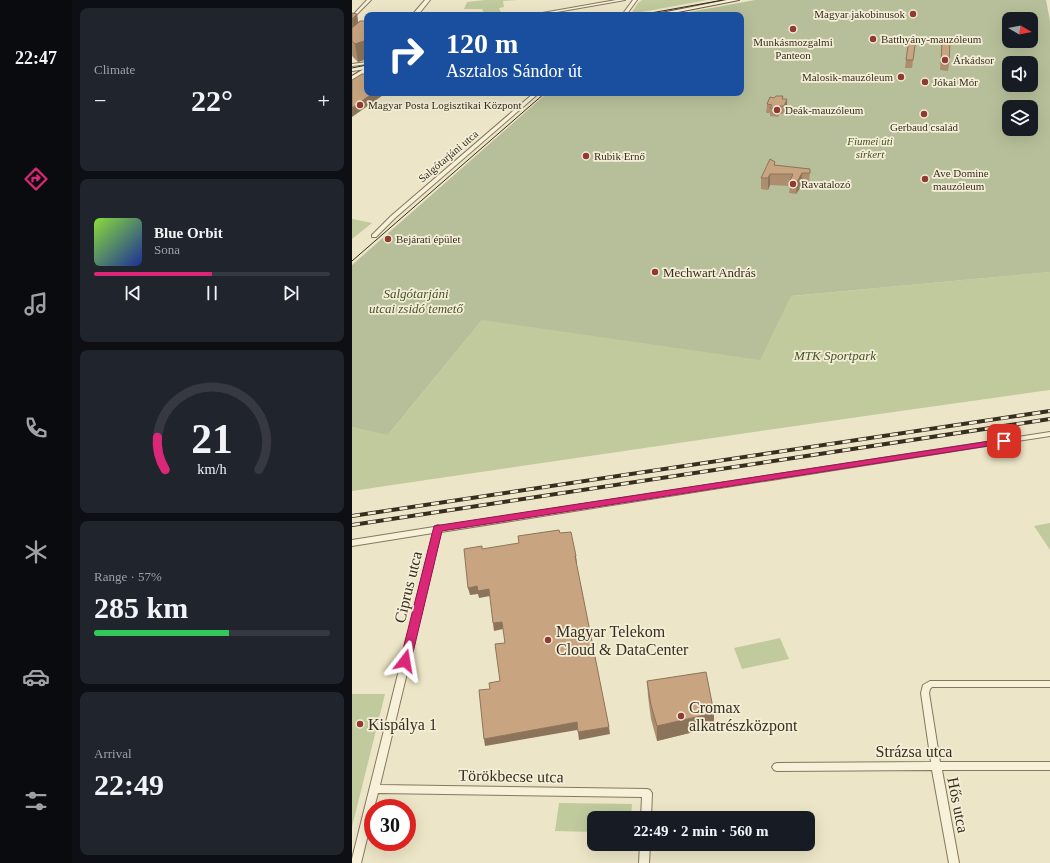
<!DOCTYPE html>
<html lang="en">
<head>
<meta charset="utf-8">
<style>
	:root { --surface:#171b24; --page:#20242c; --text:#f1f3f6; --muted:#9ea1a6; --line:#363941; --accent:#db2777 }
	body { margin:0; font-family:"Times New Roman",serif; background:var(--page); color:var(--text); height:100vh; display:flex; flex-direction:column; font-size:15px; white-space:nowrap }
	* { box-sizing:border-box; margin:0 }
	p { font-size:13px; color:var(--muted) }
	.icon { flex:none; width:22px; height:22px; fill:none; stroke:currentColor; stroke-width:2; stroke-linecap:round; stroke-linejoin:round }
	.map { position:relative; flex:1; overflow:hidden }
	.side { display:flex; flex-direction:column; gap:8px; padding:8px; background:#0d0f14; width:280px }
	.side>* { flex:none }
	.hud { position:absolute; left:12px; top:12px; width:380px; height:84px; border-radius:8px; box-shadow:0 4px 16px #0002; background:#1a4fa0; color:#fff; overflow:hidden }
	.needle { width:26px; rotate:99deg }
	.controls { position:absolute; left:650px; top:12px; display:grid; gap:8px }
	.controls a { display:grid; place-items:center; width:36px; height:36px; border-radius:8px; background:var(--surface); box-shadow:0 4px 16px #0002; font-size:20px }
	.speed { position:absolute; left:12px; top:799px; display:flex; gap:8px; font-size:20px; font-weight:700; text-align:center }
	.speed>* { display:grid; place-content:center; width:52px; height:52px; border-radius:50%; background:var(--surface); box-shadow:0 4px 16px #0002; line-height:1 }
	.speed .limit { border:6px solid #d22; background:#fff; color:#111 }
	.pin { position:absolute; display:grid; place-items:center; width:34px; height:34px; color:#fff; margin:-17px; border-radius:8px; box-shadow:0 2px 6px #0006 }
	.me { position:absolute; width:44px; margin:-22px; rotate:14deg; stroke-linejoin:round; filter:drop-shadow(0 0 3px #0008) }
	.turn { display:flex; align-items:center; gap:14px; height:84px; padding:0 16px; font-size:18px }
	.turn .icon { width:52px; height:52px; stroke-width:2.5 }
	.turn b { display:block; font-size:28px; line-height:34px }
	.big { font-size:30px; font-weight:700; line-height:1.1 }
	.side .card { flex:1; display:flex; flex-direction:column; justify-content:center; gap:6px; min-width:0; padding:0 14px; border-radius:8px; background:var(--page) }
	.side .dial { align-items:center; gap:0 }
	.dial svg { height:104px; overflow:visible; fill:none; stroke:var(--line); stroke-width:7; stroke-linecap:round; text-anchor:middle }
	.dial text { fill:var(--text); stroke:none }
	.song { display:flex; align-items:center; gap:12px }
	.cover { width:48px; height:48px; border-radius:6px; background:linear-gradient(135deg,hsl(90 70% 55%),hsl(230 70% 35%)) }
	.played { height:4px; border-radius:2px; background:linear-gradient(90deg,var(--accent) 50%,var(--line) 50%) }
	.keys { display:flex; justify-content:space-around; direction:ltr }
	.heat { display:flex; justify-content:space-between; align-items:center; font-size:22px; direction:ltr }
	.charge { height:6px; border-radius:3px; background:linear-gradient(90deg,#34c759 57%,var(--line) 0) }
	.trip { position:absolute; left:235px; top:811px; width:228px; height:40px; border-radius:8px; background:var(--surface); box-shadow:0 4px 16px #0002; font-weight:700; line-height:40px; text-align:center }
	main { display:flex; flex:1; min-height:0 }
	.tab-bar { display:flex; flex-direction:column; width:72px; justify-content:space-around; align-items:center; background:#090b0e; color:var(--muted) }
	.tab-bar .icon { width:28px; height:28px }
	.tab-bar .on { color:var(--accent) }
	.tab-bar b { font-size:18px; color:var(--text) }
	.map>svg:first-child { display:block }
	.green { fill:#c0ca9c }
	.cemetery { fill:#b7bf9a; fill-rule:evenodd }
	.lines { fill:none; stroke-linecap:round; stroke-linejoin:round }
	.minor-casing { stroke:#87775e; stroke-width:2 }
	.tertiary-casing { stroke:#87775e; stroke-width:2 }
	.secondary-casing { stroke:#695941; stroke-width:2 }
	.minor { fill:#f7f1da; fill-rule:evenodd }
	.tertiary { fill:#f7f1da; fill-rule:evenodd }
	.secondary { fill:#f7f1da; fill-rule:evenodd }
	.tram { stroke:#382e20; stroke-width:1 }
	.rail-casing { stroke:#382e20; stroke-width:4 }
	.rail { stroke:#f4eed7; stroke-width:2.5; stroke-dasharray:8; stroke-linecap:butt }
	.wall { fill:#ac8e6e }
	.shaded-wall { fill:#8c745a }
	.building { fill:#c8a580; stroke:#8c745a }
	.route { fill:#db2777; stroke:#8e194d }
	.poi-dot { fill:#923a31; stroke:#f4eed7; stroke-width:1.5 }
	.labels { text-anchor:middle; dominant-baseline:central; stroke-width:3.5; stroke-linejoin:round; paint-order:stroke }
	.far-poi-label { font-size:11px; fill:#382e20; stroke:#f4eed7; text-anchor:start }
	.far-park-label { font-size:11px; font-style:italic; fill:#445328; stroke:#f4eed7 }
	.far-street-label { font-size:11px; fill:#382e20; stroke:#f4eed7 }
	.poi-label { font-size:13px; fill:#382e20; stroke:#f4eed7; text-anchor:start }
	.park-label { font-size:13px; font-style:italic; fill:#445328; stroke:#f4eed7 }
	.near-street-label { font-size:16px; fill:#382e20; stroke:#f4eed7 }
	.near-poi-label { font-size:16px; fill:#382e20; stroke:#f4eed7; text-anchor:start }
</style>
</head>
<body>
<main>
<nav class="tab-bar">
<b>22:47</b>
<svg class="icon on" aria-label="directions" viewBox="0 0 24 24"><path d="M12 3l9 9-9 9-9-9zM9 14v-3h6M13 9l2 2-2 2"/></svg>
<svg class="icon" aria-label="music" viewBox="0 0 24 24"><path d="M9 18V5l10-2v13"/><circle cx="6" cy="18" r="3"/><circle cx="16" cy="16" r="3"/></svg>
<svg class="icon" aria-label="phone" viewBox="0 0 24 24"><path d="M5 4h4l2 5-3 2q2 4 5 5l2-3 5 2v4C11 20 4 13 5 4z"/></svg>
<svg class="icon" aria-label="climate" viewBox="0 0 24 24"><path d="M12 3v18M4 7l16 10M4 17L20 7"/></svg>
<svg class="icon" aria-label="car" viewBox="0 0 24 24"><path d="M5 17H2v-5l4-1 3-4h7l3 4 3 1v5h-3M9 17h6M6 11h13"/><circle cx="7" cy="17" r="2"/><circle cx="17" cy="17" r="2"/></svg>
<svg class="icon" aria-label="filters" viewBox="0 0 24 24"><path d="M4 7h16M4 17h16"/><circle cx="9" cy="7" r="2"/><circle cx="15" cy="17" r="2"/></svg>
</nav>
<section class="side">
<div class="card"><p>Climate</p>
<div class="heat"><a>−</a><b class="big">22°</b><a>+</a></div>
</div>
<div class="card">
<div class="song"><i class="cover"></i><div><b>Blue Orbit</b><p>Sona</p></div></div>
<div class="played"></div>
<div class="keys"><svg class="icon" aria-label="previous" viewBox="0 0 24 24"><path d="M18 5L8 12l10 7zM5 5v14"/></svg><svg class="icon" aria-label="pause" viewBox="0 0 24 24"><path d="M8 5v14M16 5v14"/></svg><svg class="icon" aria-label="next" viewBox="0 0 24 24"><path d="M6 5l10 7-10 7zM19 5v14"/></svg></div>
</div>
<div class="card dial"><svg viewBox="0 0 100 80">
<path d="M14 69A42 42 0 1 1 86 69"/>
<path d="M14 69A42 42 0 0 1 8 44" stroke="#db2777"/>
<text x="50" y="56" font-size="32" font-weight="700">21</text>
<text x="50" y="72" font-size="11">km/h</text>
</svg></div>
<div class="card"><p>Range · 57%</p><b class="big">285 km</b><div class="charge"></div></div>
<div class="card"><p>Arrival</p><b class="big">22:49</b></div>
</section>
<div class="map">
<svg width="698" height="863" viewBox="0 0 698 863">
	<rect width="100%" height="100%" fill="#ece5c7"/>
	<path class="green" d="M133,0h32l-14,1 1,6 -5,1 3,7h-17l-3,-6h-18l3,-7z
		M290,0h65l-76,14 7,-11z
		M0,219l20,4 -20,16z
		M698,272v118c-233,32 -465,67 -698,101v-64l37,7 93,-114 309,-24z
		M698,523v27l-16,-24z
		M428,638l9,21 -47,10 -8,-21z
		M0,694h33l-33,133z
		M207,803l73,1 -1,14h-37v14l-39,-1z"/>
	<path class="cemetery" d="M403,0h291l4,21v251l-259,24 -31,64 -278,-40 -94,115 -36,-8v-162l195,-172h194v-78h-68zM657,19h22v22h-22zM657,63h22v22h-22zM657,107h22v22h-22z"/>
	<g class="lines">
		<g class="minor-casing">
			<path id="minor" d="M15,0h4l-19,19v-3z
				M264,0h9l-85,15h-9z
				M281,0h4l-11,15h-4z
				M15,62v2l-15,2v-2z
				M182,93h5l-144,125 -19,19h-4v-2l19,-19z
				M698,432v4l-609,96 -61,253 267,4 3,1 2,3 -1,25h-10l1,-21 -264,-4 -4,15h-1v6l-12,49h-9v-4l81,-326 -81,13v-6l82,-13 4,-2 3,1z
				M578,681h120v6h-118l-2,2 -1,4 11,69h110v8h-108l17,93h-10l-17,-93 -155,1 -3,-1 -2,-3 2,-3 3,-1 154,-1 -10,-69 2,-8z
				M288,844h10l-1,19h-10z"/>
		</g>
		<g class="tertiary-casing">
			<path id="tertiary" d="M73,0h5l-12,15h-6z
				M15,65v4l-15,2v-4z"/>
		</g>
		<g class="secondary-casing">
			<path id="secondary" d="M375,0h12l-76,15h-12z
				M15,67v5l-15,9v-5z"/>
		</g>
		<use href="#minor" class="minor"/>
		<use href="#tertiary" class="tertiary"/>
		<use href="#secondary" class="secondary"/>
		<path class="tram" d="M288,15l83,-15
			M0,68l15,-3
			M0,261l193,-168"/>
		<g class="rail-casing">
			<path id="rail" d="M0,516l698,-105
				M0,525l698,-106"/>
		</g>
		<use href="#rail" class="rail"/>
	</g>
	<path class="wall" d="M0,13l5,1 1,8 9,-1v38l-9,3 -6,-6z
		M564,39l-4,29h-7l1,-8z
		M590,41l7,22 -1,8 -8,-1z
		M431,99h4v8l-3,7h-5l-1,3 -8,-1v-3h-4l1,-9z
		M423,165l35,4 -1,15 -7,1 -6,9 -7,-1 1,-7 -20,-1 -2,5 -7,-1v-11z
		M295,681l67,46 -57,14 -6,-22 -3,-23z"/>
	<path class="shaded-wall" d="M5,14l2,15 -7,9v-19z
		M15,40v19l-9,3 -3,-18z
		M21,93h13l-34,24v-9z
		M435,99v8l-3,7v-8z
		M428,106l-1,8 -1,3 1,-9z
		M450,173v12l-6,9 1,-12z
		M418,174v11l-2,5v-12z
		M223,556h1l1,7 -2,1z
		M125,586l12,3 1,7 -11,2 -1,-4 -8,1 -2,-7z
		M150,622l1,7 -9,2 -1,-8z
		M362,713v14l-57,14v-15z
		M225,722v8l-92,16 -1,-7z
		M257,727l1,7 -31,6 -1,-8z"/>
	<path class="building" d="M0,13l5,1 -5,5z
		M8,21h7v19l-12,4 -3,-3v-13z
		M557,39h7l-3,21h-7z
		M590,41l8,1 -1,21h-8z
		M10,74h5v19h6l-21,15v-28z
		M424,96h7l-1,3h5l-3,7h-4l-1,2h-9l2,-3 -5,-1 3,-7 4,1z
		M418,159l5,3 -1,3 36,4v4h-8l-5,9 -7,-1 3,-7h-23l-2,4h-7z
		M207,530l1,3 11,-1 5,24h-1l34,171 -31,5 -1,-10 -93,17 -5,-49 11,-1 -1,-6 11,-2 -5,-37 10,-1 -3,-21 -9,1 -4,-34 -11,2 -1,-5 -9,2 -4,-39 18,-3v3l37,-6 -1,-7z
		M354,672l8,41 -57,13 -6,-21 -4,-24z"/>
	<path class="route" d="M652,439h3l1,2 -1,2 -565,88 -31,130 -2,3 -4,1 -4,-1 -1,-3 34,-135z"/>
	<g class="poi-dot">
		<circle cx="561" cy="14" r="4"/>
		<circle cx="441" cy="29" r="4"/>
		<circle cx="521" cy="39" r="4"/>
		<circle cx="593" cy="60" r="4"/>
		<circle cx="549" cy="77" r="4"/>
		<circle cx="573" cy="82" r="4"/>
		<circle cx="8" cy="105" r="4"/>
		<circle cx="425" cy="110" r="4"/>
		<circle cx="572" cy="114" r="4"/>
		<circle cx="234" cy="156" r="4"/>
		<circle cx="573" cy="179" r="4"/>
		<circle cx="441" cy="184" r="4"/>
		<circle cx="36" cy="239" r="4"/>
		<circle cx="303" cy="272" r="4"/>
		<circle cx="196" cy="640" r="4"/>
		<circle cx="329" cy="716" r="4"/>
		<circle cx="8" cy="724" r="4"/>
	</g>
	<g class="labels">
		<g class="far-poi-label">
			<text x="553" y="14" text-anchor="end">Magyar jakobinusok</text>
			<text x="529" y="39">Batthyány-mauzóleum</text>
			<text x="441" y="42" text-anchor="middle">Munkásmozgalmi<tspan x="441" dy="13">Panteon</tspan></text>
			<text x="601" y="60">Árkádsor</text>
			<text x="541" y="77" text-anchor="end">Malosik-mauzóleum</text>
			<text x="581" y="82">Jókai Mór</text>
			<text x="16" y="105">Magyar Posta Logisztikai Központ</text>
			<text x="433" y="110">Deák-mauzóleum</text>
			<text x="572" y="127" text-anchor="middle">Gerbaud család</text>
			<text x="242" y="156">Rubik Ernő</text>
			<text x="581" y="173">Ave Domine<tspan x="581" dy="13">mauzóleum</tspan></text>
			<text x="449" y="184">Ravatalozó</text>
			<text x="44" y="239">Bejárati épület</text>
		</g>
		<g class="far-park-label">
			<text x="518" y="141">Fiumei úti<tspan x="518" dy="13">sírkert</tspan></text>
		</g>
		<g class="far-street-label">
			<text transform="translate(96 156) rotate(-40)">Salgótarjáni utca</text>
		</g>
		<g class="poi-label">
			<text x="311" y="272">Mechwart András</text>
		</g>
		<g class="park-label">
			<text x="64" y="293">Salgótarjáni<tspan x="64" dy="15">utcai zsidó temető</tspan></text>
			<text x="483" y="355">MTK Sportpark</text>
		</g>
		<g class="near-street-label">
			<text transform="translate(56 587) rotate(-76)">Ciprus utca</text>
			<text x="562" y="751">Strázsa utca</text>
			<text transform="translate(159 776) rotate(1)">Törökbecse utca</text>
			<text transform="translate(606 805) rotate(79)">Hős utca</text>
		</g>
		<g class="near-poi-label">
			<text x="204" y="631">Magyar Telekom<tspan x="204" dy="18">Cloud &amp; DataCenter</tspan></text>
			<text x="337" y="707">Cromax<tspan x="337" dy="18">alkatrészközpont</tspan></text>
			<text x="16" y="724">Kispálya 1</text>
		</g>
	</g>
</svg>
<div class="controls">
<a><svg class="needle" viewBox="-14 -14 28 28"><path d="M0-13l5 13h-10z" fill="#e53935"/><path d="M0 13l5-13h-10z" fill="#9ea1a6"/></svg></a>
<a><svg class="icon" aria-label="sound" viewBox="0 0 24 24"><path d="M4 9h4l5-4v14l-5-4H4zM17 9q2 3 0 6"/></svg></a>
<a><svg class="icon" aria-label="layers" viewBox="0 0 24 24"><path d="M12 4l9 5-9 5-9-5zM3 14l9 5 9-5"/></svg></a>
</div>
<div class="speed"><div class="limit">30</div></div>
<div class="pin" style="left:652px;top:441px;background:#d93025"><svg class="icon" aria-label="arrive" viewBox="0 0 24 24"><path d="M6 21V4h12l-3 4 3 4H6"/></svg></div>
<svg class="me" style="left:53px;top:661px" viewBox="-20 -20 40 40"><path d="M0-17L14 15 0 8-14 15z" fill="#db2777" stroke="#fff" stroke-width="4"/></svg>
<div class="trip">22:49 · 2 min · 560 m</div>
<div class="hud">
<div class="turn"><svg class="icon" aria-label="right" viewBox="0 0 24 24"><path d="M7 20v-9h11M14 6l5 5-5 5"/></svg><div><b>120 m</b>Asztalos Sándor út</div></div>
</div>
</div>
</main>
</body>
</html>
